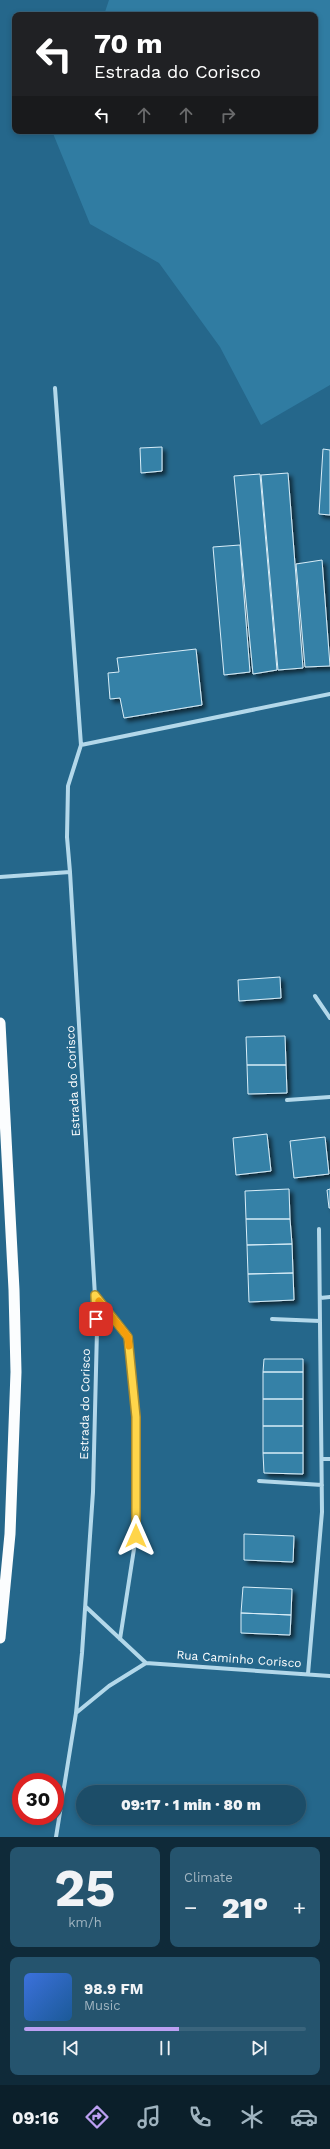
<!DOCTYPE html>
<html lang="en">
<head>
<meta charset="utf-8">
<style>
	:root { --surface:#1c4d68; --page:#25546e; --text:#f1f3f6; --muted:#a0b4c0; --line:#3a647c; --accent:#bca0f2 }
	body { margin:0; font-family:"Work Sans",sans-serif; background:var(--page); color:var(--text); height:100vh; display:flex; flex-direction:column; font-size:15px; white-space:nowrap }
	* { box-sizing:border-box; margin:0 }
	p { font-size:13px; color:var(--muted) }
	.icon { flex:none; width:22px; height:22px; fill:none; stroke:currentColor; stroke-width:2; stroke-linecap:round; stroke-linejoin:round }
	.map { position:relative; height:1837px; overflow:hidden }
	.details { display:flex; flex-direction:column; gap:10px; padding:10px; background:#0f2a39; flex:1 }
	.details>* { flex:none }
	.guide { position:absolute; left:12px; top:12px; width:306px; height:122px; border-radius:8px; box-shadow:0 2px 6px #0003,0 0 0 1px var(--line); background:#202124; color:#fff; overflow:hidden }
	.speed { position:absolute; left:12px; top:1773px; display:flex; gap:8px; font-size:20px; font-weight:700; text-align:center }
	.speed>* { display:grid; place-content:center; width:52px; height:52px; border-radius:50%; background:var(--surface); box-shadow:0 2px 6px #0003,0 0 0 1px var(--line); line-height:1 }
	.speed .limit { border:6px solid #d22; background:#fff; color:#111 }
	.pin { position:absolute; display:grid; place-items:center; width:34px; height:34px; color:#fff; margin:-17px; border-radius:8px; box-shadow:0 2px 6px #0006 }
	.me { position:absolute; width:44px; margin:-22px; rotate:0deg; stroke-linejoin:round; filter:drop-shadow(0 0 3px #0008) }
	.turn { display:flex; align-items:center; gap:14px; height:84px; padding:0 16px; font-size:18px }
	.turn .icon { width:52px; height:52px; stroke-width:2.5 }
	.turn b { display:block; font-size:28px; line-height:34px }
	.lanes { display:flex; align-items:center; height:38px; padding:0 16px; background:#0003; justify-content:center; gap:20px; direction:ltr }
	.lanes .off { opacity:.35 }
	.big { font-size:30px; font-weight:800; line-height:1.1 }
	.details .tile { flex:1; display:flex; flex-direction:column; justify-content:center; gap:6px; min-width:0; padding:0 14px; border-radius:8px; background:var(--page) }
	.details .dial { align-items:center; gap:0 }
	.dial b { font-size:52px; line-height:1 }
	.song { display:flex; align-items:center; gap:12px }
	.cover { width:48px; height:48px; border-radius:6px; background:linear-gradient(135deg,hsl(220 70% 55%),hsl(210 70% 35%)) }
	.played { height:4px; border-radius:2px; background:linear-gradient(90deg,var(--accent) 55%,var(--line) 55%) }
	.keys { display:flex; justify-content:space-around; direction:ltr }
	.heat { display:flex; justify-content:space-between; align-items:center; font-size:22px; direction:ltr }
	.details .tiles { flex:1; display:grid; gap:10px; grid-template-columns:1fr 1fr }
	.tile:last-child { grid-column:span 2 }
	.trip { position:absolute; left:76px; top:1785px; width:230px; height:40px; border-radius:20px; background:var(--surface); box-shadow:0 2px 6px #0003,0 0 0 1px var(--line); font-weight:800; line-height:40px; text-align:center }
	.menu { display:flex; height:64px; justify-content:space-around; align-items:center; background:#0b1f2a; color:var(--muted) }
	.menu .icon { width:28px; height:28px }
	.menu .on { color:var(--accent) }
	.menu b { font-size:18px; color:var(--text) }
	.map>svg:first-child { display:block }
	.green { fill:#307ca2 }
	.building { fill:#3681a7; stroke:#d7edf8; filter:url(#shadow) }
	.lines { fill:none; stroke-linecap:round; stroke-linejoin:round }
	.minor { stroke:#b3d8ea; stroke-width:4 }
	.trunk { stroke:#fbfdfe; stroke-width:11 }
	.route-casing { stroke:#a68a30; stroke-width:10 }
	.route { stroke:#ffd54a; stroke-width:7 }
	.slow { stroke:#f59e0b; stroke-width:7 }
	.labels { text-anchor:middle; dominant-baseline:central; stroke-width:4; stroke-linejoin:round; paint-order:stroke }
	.street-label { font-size:12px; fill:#fff; stroke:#25678b }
</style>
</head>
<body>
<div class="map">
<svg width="330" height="1837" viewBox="0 0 330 1837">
	<defs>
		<filter id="shadow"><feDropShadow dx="3.5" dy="3.5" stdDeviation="2" flood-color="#0009"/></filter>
	</defs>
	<rect width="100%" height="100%" fill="#25678b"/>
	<path class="green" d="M109,0h221v385l-69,40 -41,-78 -61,-84 -69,-39 -38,-93h263v-116h-211z"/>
	<path class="building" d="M162,447v24l-21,2 -1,-25z
		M323,449l7,1v65l-11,-1z
		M288,473l15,195 -25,2 -17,-195z
		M260,474l17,196 -24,4 -19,-198z
		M240,545l10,127 -26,3 -11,-128z
		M322,560l8,106 -25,1 -9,-103z
		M196,649l6,56 -78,13 -4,-20 -10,1 -2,-26 11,-1 -2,-14z
		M280,977l1,21 -42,3 -1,-21z
		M285,1036l1,29h-39l-1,-28z
		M247,1065h39l1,28 -39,1z
		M267,1134l4,37 -35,4 -3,-37z
		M325,1137l4,37 -35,4 -4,-37z
		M289,1189l1,30h-44l-1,-28z
		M330,1189v19h-1l-2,-18z
		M246,1219h44l2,25 -45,1z
		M292,1244l1,29 -45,1 -1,-29z
		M293,1273l1,27 -45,2 -1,-28z
		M264,1359h39v13h-40z
		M263,1372h40v27h-40z
		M263,1399h40v27h-40z
		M263,1426h40v27h-40z
		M263,1453h40v21l-39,-1z
		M244,1534l50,2 -1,26 -49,-2z
		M243,1587l49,2 -1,26 -50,-2z
		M241,1613l50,2 -1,20 -49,-2z"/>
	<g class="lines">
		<path class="minor" d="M55,388l26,357 -13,41 -1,51 3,35
			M81,745l249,-51
			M0,877l70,-5 27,458 -4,162 -11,161 -6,60 -20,124
			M315,996l15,22
			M287,1100l43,-3
			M95,1295l33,42 8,80v119l-16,103
			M320,1298l10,-1
			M272,1319l48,2
			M322,1459h8
			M259,1481l63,4
			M86,1607l60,56
			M308,1674l14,-162 -3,-283
			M76,1713l33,-27 37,-23 184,13"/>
		<path class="trunk" d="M0,1023l14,267 2,82 -6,162 -10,104"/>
	</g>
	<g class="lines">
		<g class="route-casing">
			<path id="route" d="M96,1319l-1,-24 33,42 8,80v119"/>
		</g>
		<use href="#route" class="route"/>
		<path class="slow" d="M99,1301l29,36 1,9"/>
	</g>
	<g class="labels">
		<g class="street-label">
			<text transform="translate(73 1081) rotate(-93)">Estrada do Corisco</text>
			<text transform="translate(85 1404) rotate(-89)">Estrada do Corisco</text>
			<text transform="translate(239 1659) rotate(4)">Rua Caminho Corisco</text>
		</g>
	</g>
</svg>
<div class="speed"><div class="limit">30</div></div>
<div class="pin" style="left:96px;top:1319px;background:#d93025"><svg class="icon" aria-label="arrive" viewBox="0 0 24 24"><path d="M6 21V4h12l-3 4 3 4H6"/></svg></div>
<svg class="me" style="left:136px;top:1536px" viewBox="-20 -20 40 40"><path d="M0-17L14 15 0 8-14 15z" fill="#ffd54a" stroke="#fff" stroke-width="4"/></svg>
<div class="trip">09:17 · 1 min · 80 m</div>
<div class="guide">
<div class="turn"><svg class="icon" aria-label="left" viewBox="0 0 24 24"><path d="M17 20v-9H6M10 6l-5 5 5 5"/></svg><div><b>70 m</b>Estrada do Corisco</div></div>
<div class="lanes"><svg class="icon" aria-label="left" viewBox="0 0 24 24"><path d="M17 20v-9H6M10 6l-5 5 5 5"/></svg><svg class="icon off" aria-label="ahead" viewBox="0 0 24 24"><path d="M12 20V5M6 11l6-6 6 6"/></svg><svg class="icon off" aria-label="ahead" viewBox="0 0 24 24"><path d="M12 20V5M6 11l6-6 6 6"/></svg><svg class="icon off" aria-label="right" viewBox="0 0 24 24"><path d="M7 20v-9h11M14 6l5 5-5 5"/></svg></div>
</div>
</div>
<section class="details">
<div class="tiles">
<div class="tile dial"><b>25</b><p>km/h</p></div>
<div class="tile"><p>Climate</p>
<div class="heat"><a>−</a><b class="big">21°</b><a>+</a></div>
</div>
<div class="tile">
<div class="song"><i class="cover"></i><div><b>98.9 FM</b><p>Music</p></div></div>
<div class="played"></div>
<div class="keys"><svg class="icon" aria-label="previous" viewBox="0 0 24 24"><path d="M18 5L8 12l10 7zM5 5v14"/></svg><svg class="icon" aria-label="pause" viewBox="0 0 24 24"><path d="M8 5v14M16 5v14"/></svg><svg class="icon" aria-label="next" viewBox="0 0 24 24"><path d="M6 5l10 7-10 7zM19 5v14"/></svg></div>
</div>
</div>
</section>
<nav class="menu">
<b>09:16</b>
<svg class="icon on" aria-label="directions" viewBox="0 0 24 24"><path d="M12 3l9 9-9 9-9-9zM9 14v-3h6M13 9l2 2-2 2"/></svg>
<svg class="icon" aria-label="music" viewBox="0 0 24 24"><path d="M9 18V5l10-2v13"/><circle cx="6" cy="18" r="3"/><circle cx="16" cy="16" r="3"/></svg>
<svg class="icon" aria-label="phone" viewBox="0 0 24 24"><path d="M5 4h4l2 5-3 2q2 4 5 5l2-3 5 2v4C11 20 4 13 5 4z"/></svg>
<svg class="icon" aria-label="climate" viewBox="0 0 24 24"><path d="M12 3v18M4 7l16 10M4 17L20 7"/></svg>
<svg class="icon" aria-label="car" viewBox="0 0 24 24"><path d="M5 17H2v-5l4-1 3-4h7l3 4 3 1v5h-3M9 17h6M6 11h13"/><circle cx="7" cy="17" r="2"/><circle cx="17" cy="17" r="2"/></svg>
</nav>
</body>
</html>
